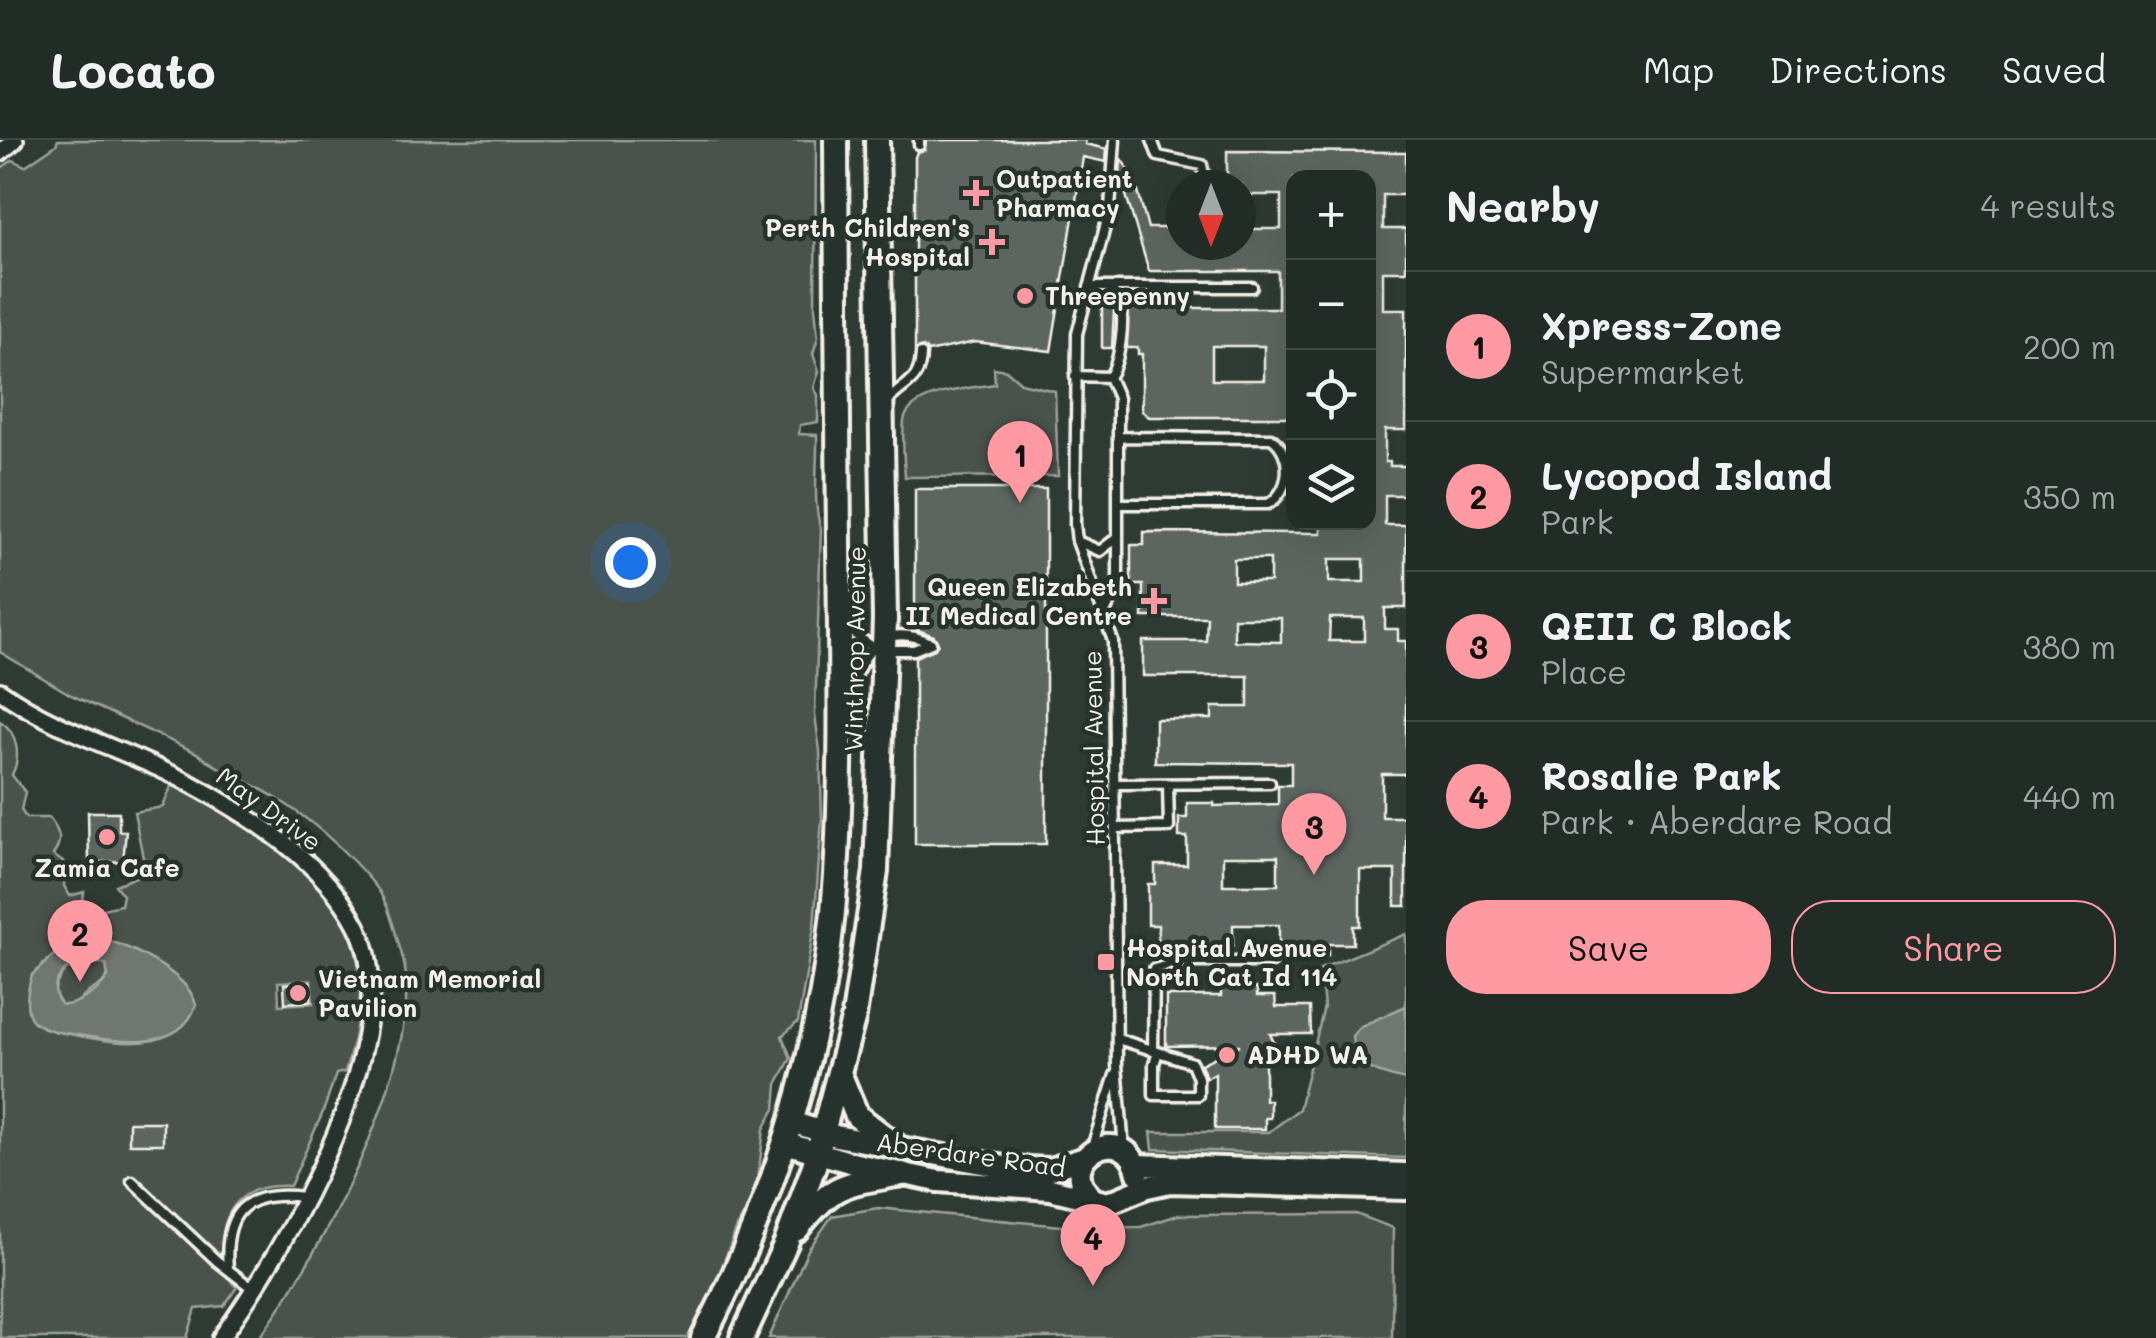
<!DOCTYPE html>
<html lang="en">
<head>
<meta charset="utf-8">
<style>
	:root { --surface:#222c27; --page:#2a342f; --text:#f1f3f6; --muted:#a2a7a7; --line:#3f4844; --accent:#ff9aa2 }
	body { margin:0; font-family:Mali,sans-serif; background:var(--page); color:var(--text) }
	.controls { position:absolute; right:30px; top:30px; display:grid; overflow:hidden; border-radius:20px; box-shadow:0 10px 40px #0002 }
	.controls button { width:90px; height:90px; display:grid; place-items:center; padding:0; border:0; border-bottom:2px solid var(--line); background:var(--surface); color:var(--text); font:50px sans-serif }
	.compass { position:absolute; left:1166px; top:30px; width:90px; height:90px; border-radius:50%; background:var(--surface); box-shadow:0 10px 40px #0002; rotate:180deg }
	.you { position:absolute; left:630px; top:422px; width:35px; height:35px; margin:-25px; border:8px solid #fff; border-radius:50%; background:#1a73e8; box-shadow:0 0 0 15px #1a73e833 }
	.badge { display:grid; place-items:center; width:65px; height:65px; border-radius:50%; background:var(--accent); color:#111; font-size:32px; font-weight:700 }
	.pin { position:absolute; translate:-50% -82px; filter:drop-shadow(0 2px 5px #0008) }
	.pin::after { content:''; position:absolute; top:52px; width:35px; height:30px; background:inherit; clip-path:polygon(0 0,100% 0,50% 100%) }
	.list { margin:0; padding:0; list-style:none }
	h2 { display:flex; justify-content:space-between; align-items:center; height:130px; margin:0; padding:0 40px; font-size:42px }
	h2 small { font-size:32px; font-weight:400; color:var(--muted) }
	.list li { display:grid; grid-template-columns:65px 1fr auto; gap:30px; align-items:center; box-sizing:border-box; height:150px; padding:0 40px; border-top:2px solid var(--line) }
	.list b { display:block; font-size:38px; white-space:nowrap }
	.list p { margin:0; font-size:32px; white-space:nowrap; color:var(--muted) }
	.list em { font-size:32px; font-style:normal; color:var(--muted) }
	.actions { display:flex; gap:20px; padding:30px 40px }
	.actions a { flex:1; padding:22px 0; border:2px solid var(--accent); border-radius:40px; text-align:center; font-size:35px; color:var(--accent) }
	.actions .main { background:var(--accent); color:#111 }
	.icon { flex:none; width:55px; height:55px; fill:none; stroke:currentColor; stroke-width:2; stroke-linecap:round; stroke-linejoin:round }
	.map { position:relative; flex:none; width:1406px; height:1198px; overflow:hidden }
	header { display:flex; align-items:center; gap:60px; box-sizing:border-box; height:140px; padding:0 50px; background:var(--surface); border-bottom:2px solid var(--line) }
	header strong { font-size:48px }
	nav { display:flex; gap:55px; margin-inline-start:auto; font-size:35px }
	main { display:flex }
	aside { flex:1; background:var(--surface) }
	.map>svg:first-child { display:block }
	.green { fill:#48524c; stroke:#9ea29a; stroke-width:2.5; fill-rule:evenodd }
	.water { fill:#6f7770; stroke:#a4a8a0; stroke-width:2.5; fill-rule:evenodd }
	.building { fill:#5c655e; stroke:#f4f1e8; stroke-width:2.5; fill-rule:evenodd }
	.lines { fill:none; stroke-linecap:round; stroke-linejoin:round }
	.service-casing { stroke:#f4f1e8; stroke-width:15 }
	.minor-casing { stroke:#f4f1e8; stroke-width:22 }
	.secondary-casing { stroke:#f4f1e8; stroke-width:28 }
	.primary-casing { stroke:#f4f1e8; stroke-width:30 }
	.service { stroke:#26332d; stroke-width:8 }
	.minor { stroke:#26332d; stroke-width:15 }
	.secondary { stroke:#26332d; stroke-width:20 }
	.primary { stroke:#26332d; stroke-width:22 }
	.poi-dot { fill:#ff9aa2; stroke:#26332d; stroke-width:4 }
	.labels { text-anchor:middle; stroke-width:9; stroke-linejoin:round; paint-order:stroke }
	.poi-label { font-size:25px; font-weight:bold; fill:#f4f1e8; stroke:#26332d; text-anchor:start }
	.street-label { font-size:25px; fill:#f4f1e8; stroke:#26332d }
</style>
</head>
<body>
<header>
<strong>Locato</strong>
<nav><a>Map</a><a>Directions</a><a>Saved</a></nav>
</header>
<main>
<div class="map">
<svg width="1406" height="1198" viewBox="0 0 1406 1198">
	<rect width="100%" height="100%" fill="#2e3b34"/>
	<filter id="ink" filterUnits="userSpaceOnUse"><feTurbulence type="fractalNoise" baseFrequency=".01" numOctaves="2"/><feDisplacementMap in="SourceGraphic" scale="20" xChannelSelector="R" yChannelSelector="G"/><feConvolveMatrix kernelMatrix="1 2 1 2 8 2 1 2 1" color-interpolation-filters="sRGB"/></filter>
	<g filter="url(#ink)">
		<path class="green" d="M58 0H816L815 168 818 197 813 214 819 231 814 248 818 255V282L800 285 799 294 817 295C818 323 812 365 821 389L815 575 820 611 822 678 814 787 798 882 782 896 791 918 777 944 775 969 764 989 756 1054 737 1087 702 1179 687 1198H259C321 1113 413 942 406 836 405 821 399 806 395 791 390 774 385 757 373 743 346 711 312 680 276 658 250 641 220 632 197 613L71 555 0 512V29L13 20 25 26 56 5Z
			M994 228 1006 230 1021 243 1055 251 1058 336 905 337C904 319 902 299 904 281 909 252 971 248 995 244Z
			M0 581C18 592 21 617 12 635L25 652 21 670 26 678H49C60 692 63 700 53 715L66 724 64 746 70 756 84 752 83 763 89 772 121 765 123 755 115 745 146 733 134 672 163 667 172 644C204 652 233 676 259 695 353 765 381 816 345 932L336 934 323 972 290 1046C230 1043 219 1080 221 1131L237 1147 224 1166 196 1169 187 1198H0ZM92 796C119 804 233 849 181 885 173 891 165 897 154 900 123 907 86 897 54 891L32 835 67 803ZM311 840 313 863 279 865 278 842Z
			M1406 794V1018L1153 1009 1151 992H1269L1299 969 1324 867 1320 829Z
			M87 819 101 821 109 828C108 842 101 844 90 851 84 856 77 864 70 865 44 872 51 828 87 819Z
			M878 1068 1081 1088 1141 1087 1178 1075 1356 1074 1393 1088 1392 1198H769L808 1110 832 1076Z"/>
		<path class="water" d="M92 796C124 803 187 831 196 865 180 913 116 902 78 895 64 893 44 891 33 881 23 870 28 848 32 835L67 803ZM87 819 106 825 108 837C101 849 77 866 62 865 44 845 65 825 87 819Z
			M1406 866V940C1378 934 1354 928 1352 896L1361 886Z"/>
		<path class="building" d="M926 0H1086L1085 4 1107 9 1106 22 1083 17 1051 211 975 202 928 212 923 207 915 210V17L917 12 925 10Z
			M1227 11 1406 12V55H1383V89H1406V131H1383V169H1406V290H1385V322H1390V326H1406V355H1385V385H1406V468H1385V489H1398V501H1406V634H1382V677H1406V766H1395V730H1360V786H1353V804H1328V816H1299V805H1279V785H1233V805H1214V814H1184V804H1158V785H1148V744H1155V725H1187V697H1179V678H1187V663H1214V666L1278 664V645H1291V623L1155 622V579H1212V567H1248V536H1143V501H1206L1207 477H1143V445H1131V405H1144V392L1321 393V382H1368V38H1294V277H1149L1142 271V214H1138V208H1127V162H1157L1155 154H1177V168H1278V131H1149L1120 35 1121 19 1134 37 1148 88H1181V105H1241V89H1281V55H1241V45H1227ZM1212 206H1264V240H1212ZM1234 419H1270V442H1234ZM1329 419H1364V442H1329ZM1234 478H1281V502L1234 501ZM1330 478H1364V501H1329ZM1223 716H1278V745H1223Z
			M1102 162H1111L1114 170 1112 208H1102Z
			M915 349H1046V704H915V517L935 509 938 503 934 496 915 489Z
			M88 672H119V691H126L123 721 89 723Z
			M310 842 311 861 285 863 284 844Z
			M1221 848H1257V856H1275L1276 867H1310L1311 894H1270L1281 917 1265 924V960H1270V978H1265V989H1215V933L1206 938 1201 924 1240 905 1166 906V856H1221Z
			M129 982H163V1004H129Z"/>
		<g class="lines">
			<defs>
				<path id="service" d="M919 0V5
					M1115 0 1110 68 1077 194 1075 384 1077 401 1113 501 1117 925 1124 1009
					M1152 0 1158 16 1202 25 1206 45
					M1089 147H1252
					M1108 147C1112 152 1117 156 1119 161 1126 178 1120 223 1109 237
					M1075 236 1109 237 1118 258V447L1103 476
					M887 262C904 242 920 244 921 214
					M1118 297 1271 298C1294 313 1291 352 1268 364H1118
					M1077 401 1100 411 1118 397
					M847 484 854 494 873 507
					M887 510H914L931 503
					M849 553C863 511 883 480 931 503
					M1115 644 1270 643
					M1116 688 1169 687 1168 644
					M1118 899 1192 923 1198 938V955H1154V924L1158 912
					M1153 911 1154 829 1179 822H1272
					M1092 1007 1115 935
					M132 1041 217 1121 253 1149
					M228 1129C223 1070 246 1050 304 1057"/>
				<path id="minor" d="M0 13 15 0
					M0 551C59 593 128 610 191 644 252 677 324 722 357 786 412 894 284 1110 221 1198"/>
				<path id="secondary" d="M791 982 836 996 1004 1027 1050 1029 1085 1018
					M785 1003 856 1024 938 1041 1050 1049 1108 1063 1147 1047 1170 1042 1406 1049
					M1136 1025 1406 1034
					M1092 1058C1050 1018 1128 977 1138 1034"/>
				<path id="primary" d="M839 933 857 976 895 1005
					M797 1089C836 1040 843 1045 902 1034
					M703 1198C777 1056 826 896 836 735 843 624 840 513 839 402 837 268 837 134 836 0
					M742 1198 786 1103 814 1026 854 876 876 731 885 479 877 0"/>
			</defs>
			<use href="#service" class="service-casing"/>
			<use href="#minor" class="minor-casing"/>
			<use href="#secondary" class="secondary-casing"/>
			<use href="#primary" class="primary-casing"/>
			<use href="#service" class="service"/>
			<use href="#minor" class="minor"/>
			<use href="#secondary" class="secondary"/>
			<use href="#primary" class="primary"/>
		</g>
	</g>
	<g class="poi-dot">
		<path d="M971 38h10v10h10v10h-10v10h-10v-10h-10v-10h10z"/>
		<path d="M987 87h10v10h10v10h-10v10h-10v-10h-10v-10h10z"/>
		<circle cx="1025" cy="156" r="10"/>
		<path d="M1149 446h10v10h10v10h-10v10h-10v-10h-10v-10h10z"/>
		<circle cx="107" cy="697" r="10"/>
		<rect x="1096" y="812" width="20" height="20" rx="5"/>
		<circle cx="298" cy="853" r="10"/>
		<circle cx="1227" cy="915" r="10"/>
	</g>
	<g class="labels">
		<g class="poi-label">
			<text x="996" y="48">Outpatient<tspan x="996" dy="29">Pharmacy</tspan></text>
			<text x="970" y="97" text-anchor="end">Perth Children's<tspan x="970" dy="29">Hospital</tspan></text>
			<text x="1045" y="165">Threepenny</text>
			<text x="1132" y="456" text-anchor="end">Queen Elizabeth<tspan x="1132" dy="29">II Medical Centre</tspan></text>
			<text x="107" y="737" text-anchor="middle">Zamia Cafe</text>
			<text x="1126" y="817">Hospital Avenue<tspan x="1126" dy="29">North Cat Id 114</tspan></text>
			<text x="318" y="848">Vietnam Memorial<tspan x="318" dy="29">Pavilion</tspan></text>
			<text x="1247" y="924">ADHD WA</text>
		</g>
		<g class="street-label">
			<text transform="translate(855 509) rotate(-89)" y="9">Winthrop Avenue</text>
			<text transform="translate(1094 608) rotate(-91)" y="9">Hospital Avenue</text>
			<text transform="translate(269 669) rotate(36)" y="9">May Drive</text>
			<text transform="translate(971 1015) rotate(8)" y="9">Aberdare Road</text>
		</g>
	</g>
</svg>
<div class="controls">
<button>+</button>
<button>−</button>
<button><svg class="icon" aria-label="locate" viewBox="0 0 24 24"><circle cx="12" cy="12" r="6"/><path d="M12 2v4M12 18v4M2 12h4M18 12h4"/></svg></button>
<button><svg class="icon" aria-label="layers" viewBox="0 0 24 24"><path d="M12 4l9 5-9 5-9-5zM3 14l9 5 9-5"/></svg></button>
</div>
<svg class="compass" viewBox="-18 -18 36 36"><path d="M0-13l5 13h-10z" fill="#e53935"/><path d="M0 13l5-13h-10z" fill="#a2a7a7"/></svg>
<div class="you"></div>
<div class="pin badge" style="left:1020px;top:363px">1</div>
<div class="pin badge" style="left:80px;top:842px">2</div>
<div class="pin badge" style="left:1314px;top:735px">3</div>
<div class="pin badge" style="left:1093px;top:1146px">4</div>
</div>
<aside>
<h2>Nearby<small>4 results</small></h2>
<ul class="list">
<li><span class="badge">1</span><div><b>Xpress-Zone</b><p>Supermarket</p></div><em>200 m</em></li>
<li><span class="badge">2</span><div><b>Lycopod Island</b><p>Park</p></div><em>350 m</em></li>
<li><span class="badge">3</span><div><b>QEII C Block</b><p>Place</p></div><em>380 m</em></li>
<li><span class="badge">4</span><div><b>Rosalie Park</b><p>Park · Aberdare Road</p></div><em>440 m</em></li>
</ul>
<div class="actions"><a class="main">Save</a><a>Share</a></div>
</aside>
</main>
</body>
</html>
